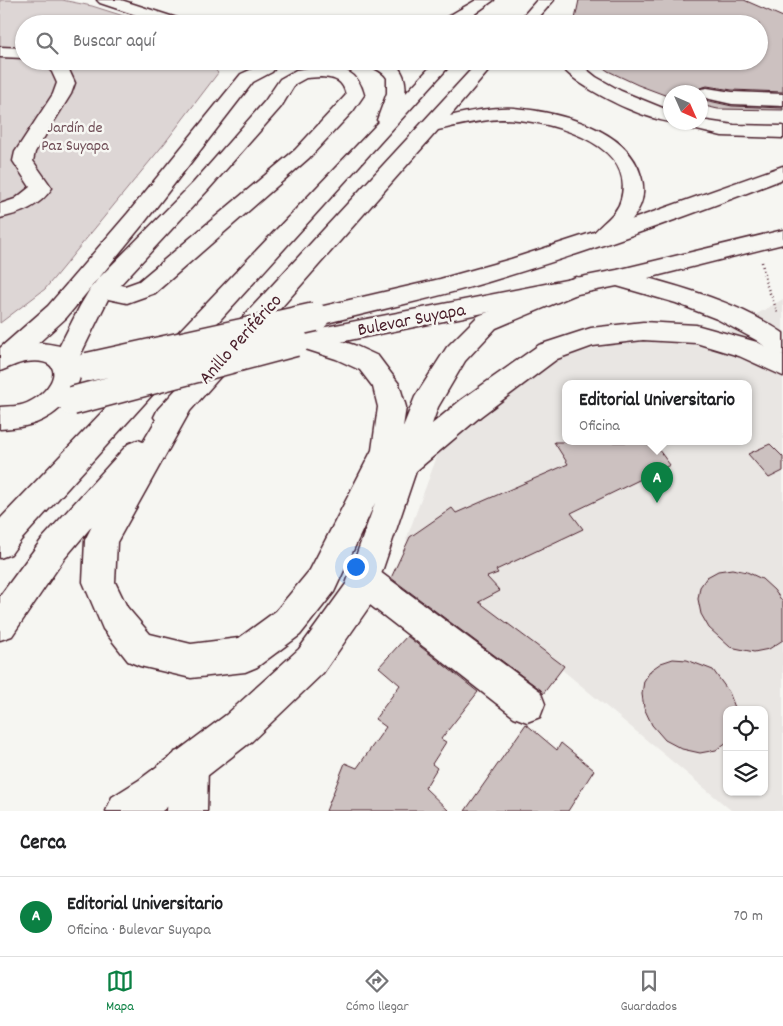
<!DOCTYPE html>
<html lang="es">
<head>
<meta charset="utf-8">
<style>
	:root { --surface:#fff; --page:#f2f2f2; --text:#202124; --muted:#757577; --line:#e0e0e0; --accent:#0b8043 }
	body { margin:0; font-family:Dekko,sans-serif; background:var(--page); color:var(--text) }
	.controls { position:absolute; right:15px; bottom:15px; display:grid; overflow:hidden; border-radius:10px; box-shadow:0 1px 4px #0004 }
	.controls button { width:45px; height:45px; display:grid; place-items:center; padding:0; border:0; border-bottom:1px solid var(--line); background:var(--surface); color:var(--text); font:25px sans-serif }
	.compass { position:absolute; left:663px; top:85px; width:45px; height:45px; border-radius:50%; background:var(--surface); box-shadow:0 1px 4px #0004; rotate:135deg }
	.you { position:absolute; left:355px; top:566px; width:18px; height:18px; margin:-12px; border:4px solid #fff; border-radius:50%; background:#1a73e8; box-shadow:0 0 0 8px #1a73e833 }
	.badge { display:grid; place-items:center; width:32px; height:32px; border-radius:50%; background:var(--accent); color:#fff; font-size:16px; font-weight:700 }
	.pin { position:absolute; translate:-50% -41px; filter:drop-shadow(0 1px 2px #0008) }
	.pin::after { content:''; position:absolute; top:26px; width:18px; height:15px; background:inherit; clip-path:polygon(0 0,100% 0,50% 100%) }
	.popup { position:absolute; left:562px; top:380px; width:190px; height:65px; box-sizing:border-box; display:grid; place-content:center; border-radius:10px; background:var(--surface); filter:drop-shadow(0 1px 4px #0005); font-size:16px; white-space:nowrap; color:var(--muted) }
	.popup b { font-size:19px; color:var(--text) }
	.popup::after { content:''; position:absolute; left:50%; top:100%; margin-left:-10px; border:10px solid transparent; border-top-color:var(--surface) }
	.list { margin:0; padding:0; list-style:none }
	h2 { display:flex; justify-content:space-between; align-items:center; height:65px; margin:0; padding:0 20px; font-size:21px }
	h2 small { font-size:16px; font-weight:400; color:var(--muted) }
	.list li { display:grid; grid-template-columns:32px 1fr auto; gap:15px; align-items:center; box-sizing:border-box; height:80px; padding:0 20px; border-top:1px solid var(--line) }
	.list b { display:block; font-size:19px; white-space:nowrap }
	.list p { margin:0; font-size:16px; white-space:nowrap; color:var(--muted) }
	.list em { font-size:16px; font-style:normal; color:var(--muted) }
	.icon { flex:none; width:28px; height:28px; fill:none; stroke:currentColor; stroke-width:2; stroke-linecap:round; stroke-linejoin:round }
	.map { position:relative; flex:none; width:783px; height:811px; overflow:hidden }
	.search { position:absolute; background:var(--surface); box-shadow:0 1px 4px #0004; left:15px; right:15px; top:15px; height:55px; display:flex; align-items:center; gap:12px; box-sizing:border-box; padding:0 18px; border-radius:28px; color:var(--muted); font-size:19px }
	.sheet { height:145px; background:var(--surface) }
	nav { display:flex; justify-content:space-around; align-items:center; box-sizing:border-box; height:70px; border-top:1px solid var(--line); background:var(--surface); font-size:14px; color:var(--muted) }
	nav a { display:grid; justify-items:center; gap:2px }
	nav .on { color:var(--accent) }
	.map>svg:first-child { display:block }
	.built { fill:#e9e6e3; fill-rule:evenodd }
	.green { fill:#ddd6d5; stroke:#947a80 }
	.building { fill:#ccc1c0; stroke:#4a1f2b }
	.lines { fill:none; stroke-linecap:round; stroke-linejoin:round }
	.minor-casing { stroke:#4a1f2b; stroke-width:3 }
	.major-casing { stroke:#4a1f2b; stroke-width:3 }
	.highway-casing { stroke:#4a1f2b; stroke-width:3 }
	.path { stroke:#4a1f2b; stroke-width:2.5; stroke-dasharray:1 3; stroke-linecap:butt }
	.minor { fill:#f6f6f2; fill-rule:evenodd }
	.major { fill:#f6f6f2; fill-rule:evenodd }
	.highway { fill:#f6f6f2; fill-rule:evenodd }
	.major-bridge-casing { stroke:#4a1f2b; stroke-width:31; stroke-linecap:butt }
	.major-bridge { stroke:#f6f6f2; stroke-width:28 }
	.labels { text-anchor:middle; stroke-width:5; stroke-linejoin:round; paint-order:stroke }
	.far-park-label { font-size:16px; fill:#6f4d56; stroke:#f6f6f2 }
	.street-label { font-size:19px; fill:#4a1f2b; stroke:#f6f6f2 }
</style>
</head>
<body>
<div class="map">
<svg width="783" height="811" viewBox="0 0 783 811">
	<rect width="100%" height="100%" fill="#f6f6f2"/>
	<filter id="ink" filterUnits="userSpaceOnUse"><feTurbulence type="fractalNoise" baseFrequency=".02" numOctaves="2"/><feDisplacementMap in="SourceGraphic" scale="10" xChannelSelector="R" yChannelSelector="G"/><feConvolveMatrix kernelMatrix="1 2 1 2 8 2 1 2 1" color-interpolation-filters="sRGB"/></filter>
	<g filter="url(#ink)">
		<path class="built" d="M783 299V811H732L406 540 442 443 515 383 565 356 629 340 702 346ZM566 384H748V442H566ZM727 710H764V792H727Z"/>
		<path class="green" d="M0 0H62L92 6 149 24H24V61H208L218 73 164 144 45 289 0 323Z"/>
		<path class="building" d="M579 0H744L783 17V92L732 90 707 86 700 88 696 92H670V97L638 85 608 71 594 61H759V24H574Z
			M700 99 732 106 783 108V110L718 109 700 105Z
			M554 442H653L670 465 571 513 583 529 496 570 498 573 487 577 500 591 479 602 564 666 543 694 541 690 391 578 410 537 452 508 456 513 568 464Z
			M770 444 783 457V471L769 478 748 454Z
			M732 569 747 572 762 579 774 590 783 602V640L769 649 754 652 730 647 709 628 701 614 698 599 700 587 707 577 718 571Z
			M407 636 478 692 441 739 446 742 432 764 437 768 425 788 449 811H326L345 763 357 768 386 727 375 719 400 685 379 667Z
			M673 659 687 660 713 670 729 692 736 710H727V742L716 750 700 753 682 749 665 740 652 725 644 708 642 694 644 681 651 670 661 663Z
			M526 724 557 750 561 743 594 770 568 811H465Z"/>
		<g class="lines">
			<defs>
				<path id="minor" d="M97 0H121L186 21 188 24H163L100 3Z
					M0 47 24 48V58L0 57Z
					M42 61H61L69 70 75 83 71 94 35 152 33 161 52 188C39 207 22 213 0 218V204L15 199 30 187 13 161 15 152 53 94 57 83 52 72Z
					M266 63 272 64 275 68 272 72 253 82 144 223 66 318 14 365 5 368 0 366V348L48 306 128 213 241 74Z
					M321 66C344 68 358 71 364 95L353 111 309 158 155 293 127 303 108 299 73 370 64 373 55 370 51 363 80 306 93 284 194 182 265 101 280 79 296 70ZM321 77C335 78 343 80 346 95L295 150 139 281 125 286 120 285 208 190 281 107 295 84 306 78Z
					M707 88 732 92 783 94V106L732 104 701 97 700 92H698L701 89Z
					M364 565 376 569 540 691 545 704 540 717 527 722 514 717 352 591 348 580 352 569Z
					M189 747 203 752 208 766 207 811H167L170 766 175 752Z"/>
				<path id="major" d="M783 166V179C686 217 588 252 488 282 431 299 373 311 315 326L306 323 303 317 306 311 315 308 440 279 511 259 625 222Z
					M783 230V244L648 278C695 291 742 305 783 333V355L774 353 756 340 717 319 676 303 617 286 295 351 286 349 282 342 286 335 295 333 617 270Z
					M41 343C49 344 60 345 67 349 98 368 69 405 48 417 34 426 17 428 0 429V407C9 406 18 407 27 403 54 391 70 356 26 362 17 363 9 368 0 371V350L19 344Z"/>
				<path id="highway" d="M476 0H494L462 23 438 24C443 18 467 6 476 0Z
					M537 0H554L533 24H516Z
					M366 61C373 61 384 59 391 62 403 68 407 82 405 94L436 61H454L21 540 11 554 0 558V519L379 122 377 120 387 93V78C382 69 371 69 366 61Z
					M479 61H497L450 116C471 111 493 107 514 108 557 112 628 128 641 176 648 198 638 214 623 230 613 239 608 246 594 242L591 237C600 223 617 216 621 199 637 141 543 119 501 119 480 120 459 125 438 130L190 411 117 542 115 582 127 607 150 634 191 644 239 638 276 611 310 570 372 450 378 407 373 387 360 370 336 359 296 346 292 339 296 332 305 330 354 345 378 356 399 384 406 407 403 427 415 397 447 347 478 316 576 277 584 279 588 285 584 291 496 328 465 361 438 407 432 424 461 400 539 345 591 328 643 322 696 325 757 342 783 355V376L739 356 696 343 643 340 593 346 557 359 481 416 416 471 371 604 323 673 252 741 162 811H106L112 797 139 780 226 715 299 649 346 584 375 503 334 592 300 635 257 667 245 672 191 678 140 666 128 661 103 629 83 582 85 540 92 526 64 559 12 636 0 640V596L42 539 128 444 138 440 143 442 156 420 154 417 158 409Z
					M557 61H576L596 77 621 91 670 111 671 122C640 118 574 87 557 61Z
					M700 120 734 125 783 126V138L722 136 680 126 678 122H700Z"/>
			</defs>
			<use href="#minor" class="minor-casing"/>
			<use href="#major" class="major-casing"/>
			<use href="#highway" class="highway-casing"/>
			<path class="path" d="M762 262 765 281 778 313"/>
			<use href="#minor" class="minor"/>
			<use href="#major" class="major"/>
			<use href="#highway" class="highway"/>
			<defs>
				<path id="major-bridge" d="M88 367 315 317
					M72 401 295 342"/>
			</defs>
			<use href="#major-bridge" class="major-bridge-casing"/>
			<use href="#major-bridge" class="major-bridge"/>
		</g>
	</g>
	<g class="labels">
		<g class="far-park-label">
			<text x="75" y="132">Jardín de<tspan x="75" dy="18">Paz Suyapa</tspan></text>
		</g>
		<g class="street-label">
			<text transform="translate(411 318) rotate(-11)" y="7">Bulevar Suyapa</text>
			<text transform="translate(239 338) rotate(-48)" y="7">Anillo Periférico</text>
		</g>
	</g>
</svg>
<div class="controls">
<button><svg class="icon" aria-label="locate" viewBox="0 0 24 24"><circle cx="12" cy="12" r="6"/><path d="M12 2v4M12 18v4M2 12h4M18 12h4"/></svg></button>
<button><svg class="icon" aria-label="layers" viewBox="0 0 24 24"><path d="M12 4l9 5-9 5-9-5zM3 14l9 5 9-5"/></svg></button>
</div>
<svg class="compass" viewBox="-18 -18 36 36"><path d="M0-13l5 13h-10z" fill="#e53935"/><path d="M0 13l5-13h-10z" fill="#757577"/></svg>
<div class="you"></div>
<div class="pin badge" style="left:657px;top:503px">A</div>
<div class="popup"><b>Editorial Universitario</b>Oficina</div>
<div class="search"><svg class="icon" aria-label="search" viewBox="0 0 24 24"><circle cx="10" cy="10" r="6"/><path d="M15 15l6 6"/></svg>Buscar aquí</div>
</div>
<section class="sheet">
<h2>Cerca<small></small></h2>
<ul class="list">
<li><span class="badge">A</span><div><b>Editorial Universitario</b><p>Oficina · Bulevar Suyapa</p></div><em>70 m</em></li>
</ul>
</section>
<nav>
<a class="on"><svg class="icon" aria-label="map" viewBox="0 0 24 24"><path d="M3 6l6-2 6 2 6-2v14l-6 2-6-2-6 2zM9 4v14M15 6v14"/></svg>Mapa</a>
<a><svg class="icon" aria-label="directions" viewBox="0 0 24 24"><path d="M12 3l9 9-9 9-9-9zM9 14v-3h6M13 9l2 2-2 2"/></svg>Cómo llegar</a>
<a><svg class="icon" aria-label="saved" viewBox="0 0 24 24"><path d="M7 4h10v16l-5-4-5 4z"/></svg>Guardados</a>
</nav>
</body>
</html>
